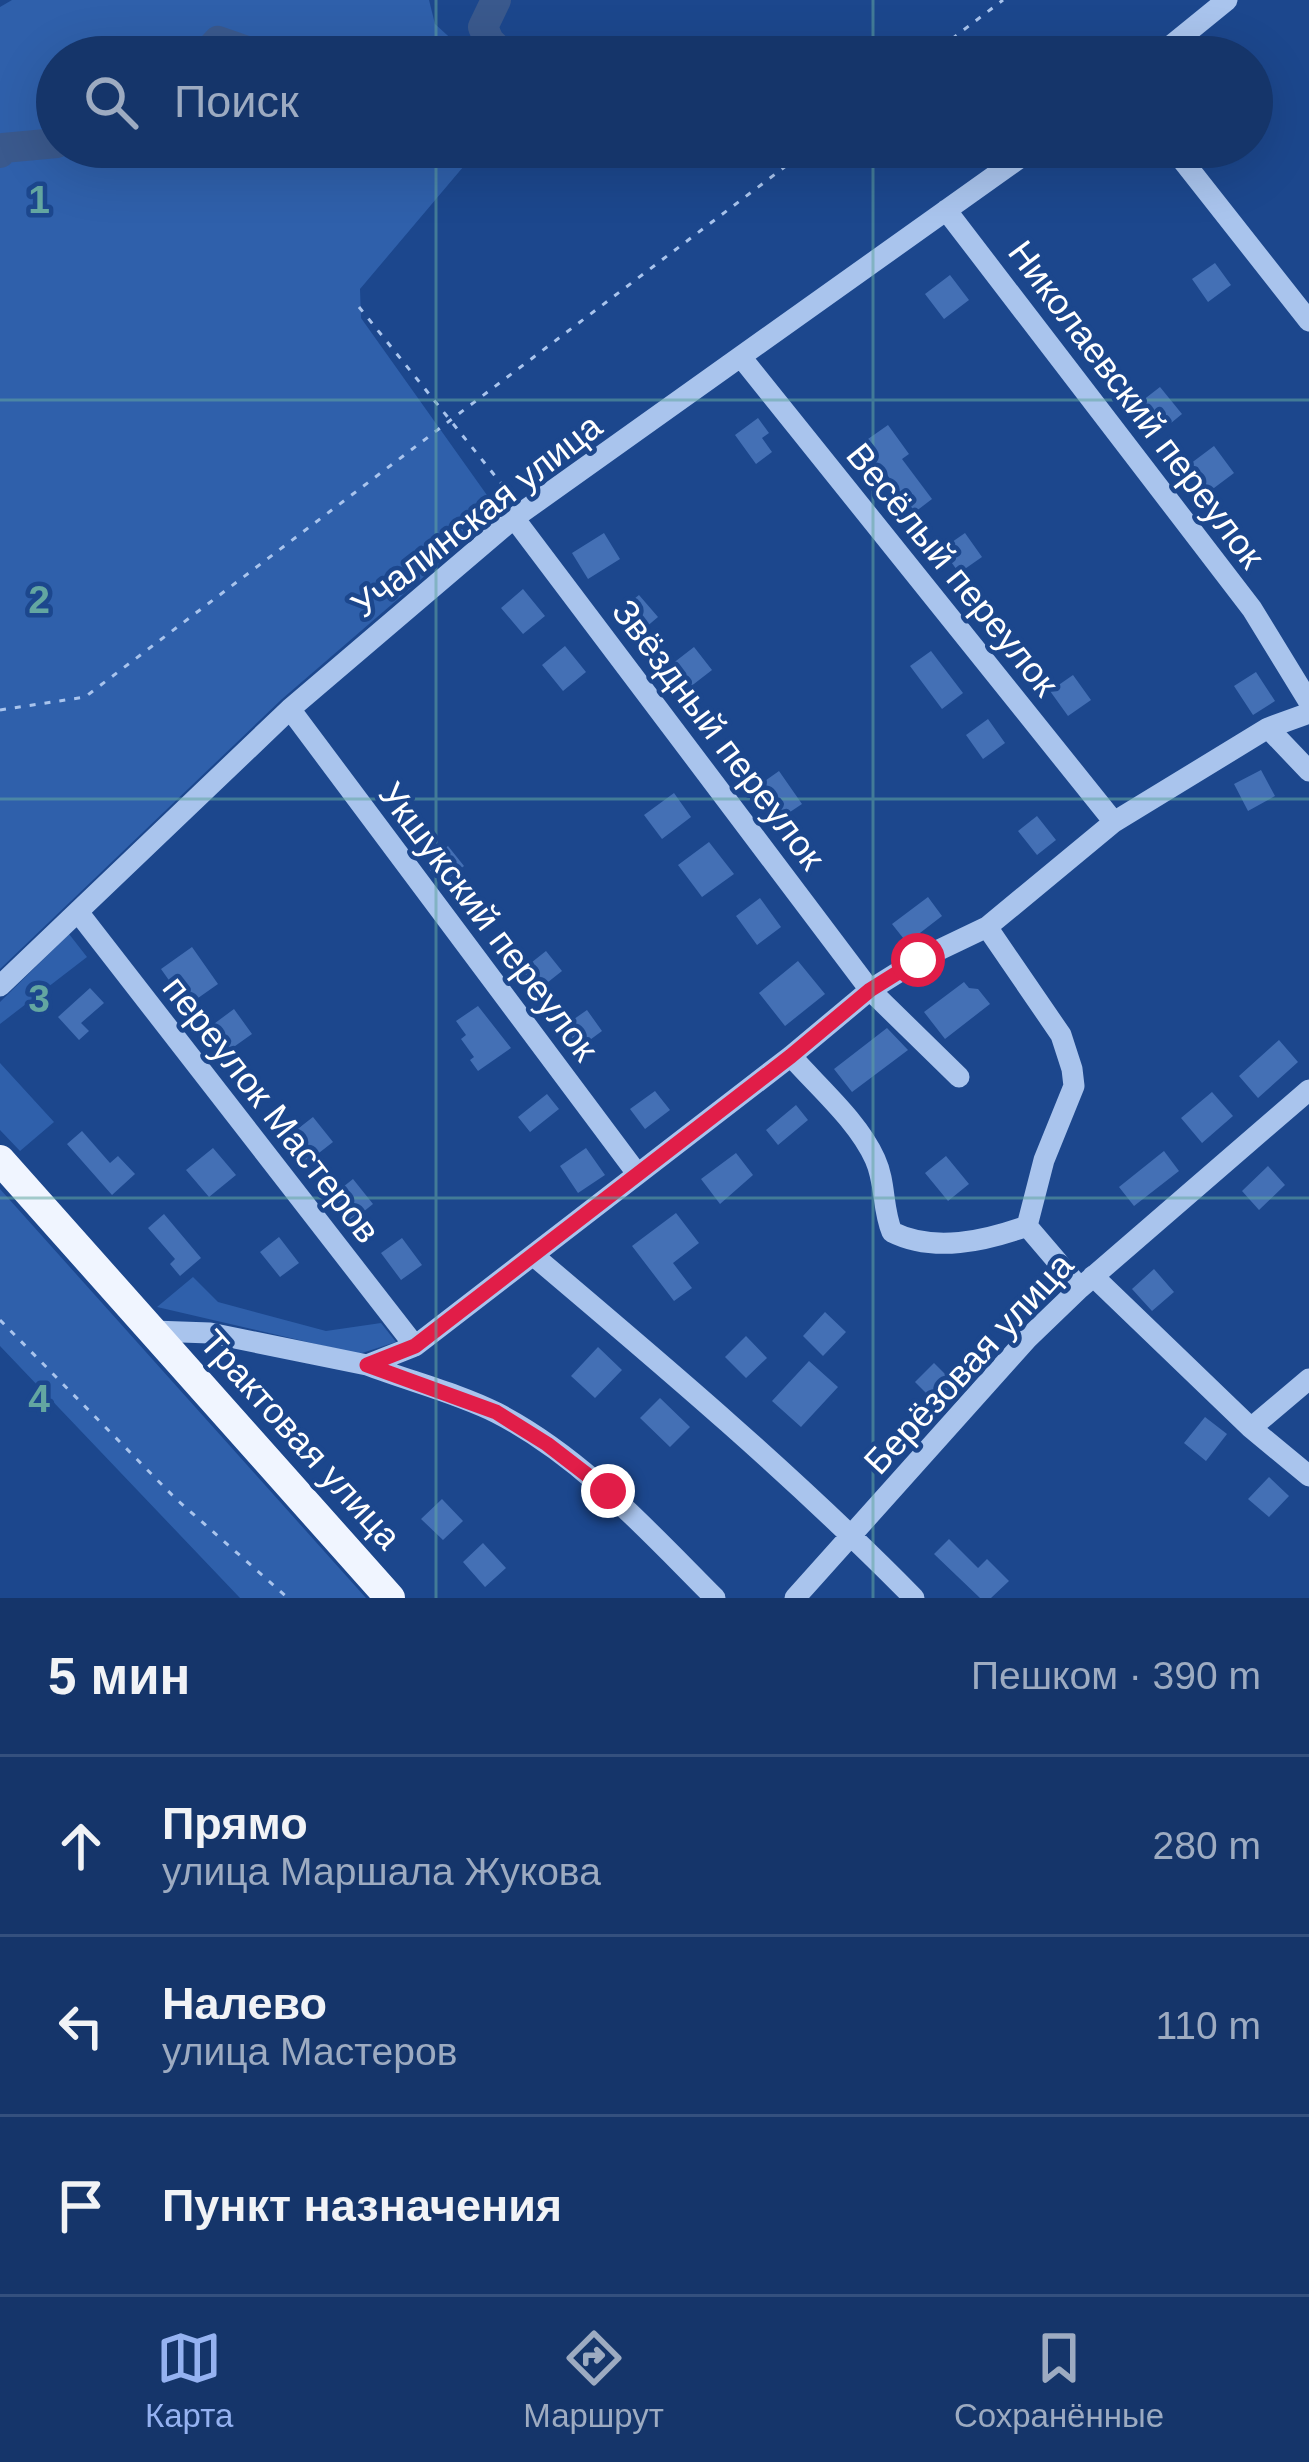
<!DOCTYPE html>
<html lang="ru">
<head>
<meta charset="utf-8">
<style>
	:root { --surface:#15356a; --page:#224072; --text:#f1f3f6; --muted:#9dabc1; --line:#34507e; --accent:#95b2f1 }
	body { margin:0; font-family:Arial,sans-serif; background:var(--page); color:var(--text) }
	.stop { position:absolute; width:36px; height:36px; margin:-27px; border:9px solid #e11d48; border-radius:50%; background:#fff }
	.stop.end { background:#e11d48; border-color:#fff; box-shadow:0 3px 12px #0008 }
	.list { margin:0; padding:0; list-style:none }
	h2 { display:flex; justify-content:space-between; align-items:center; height:156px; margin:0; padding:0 48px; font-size:51px }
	h2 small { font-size:39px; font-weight:400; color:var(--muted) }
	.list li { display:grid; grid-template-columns:78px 1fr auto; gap:36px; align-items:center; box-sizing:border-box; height:180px; padding:0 48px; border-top:3px solid var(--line) }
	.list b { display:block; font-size:45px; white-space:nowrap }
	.list p { margin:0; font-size:39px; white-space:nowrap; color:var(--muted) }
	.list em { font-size:39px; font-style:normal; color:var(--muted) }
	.icon { flex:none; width:66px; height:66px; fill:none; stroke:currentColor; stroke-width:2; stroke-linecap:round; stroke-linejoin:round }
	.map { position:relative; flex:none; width:1309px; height:1598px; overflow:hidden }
	.search { position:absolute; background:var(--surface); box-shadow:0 12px 48px #0002; left:36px; right:36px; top:36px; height:132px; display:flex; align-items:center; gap:30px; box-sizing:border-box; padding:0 42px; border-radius:66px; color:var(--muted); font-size:45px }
	.sheet { height:696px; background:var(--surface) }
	nav { display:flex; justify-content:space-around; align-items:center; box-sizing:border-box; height:168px; border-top:3px solid var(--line); background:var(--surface); font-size:33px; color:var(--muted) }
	nav a { display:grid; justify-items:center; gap:6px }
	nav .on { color:var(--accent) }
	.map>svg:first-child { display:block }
	.green { fill:#2f60ab }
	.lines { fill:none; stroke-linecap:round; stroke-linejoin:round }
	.river { stroke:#3a598d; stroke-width:30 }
	.building { fill:#4470b5 }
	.path { stroke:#a9c4ed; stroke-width:3; stroke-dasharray:6 9; stroke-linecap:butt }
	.minor { stroke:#a9c4ed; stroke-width:21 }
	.major { stroke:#f0f5ff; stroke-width:30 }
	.route { stroke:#e11d48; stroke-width:15 }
	.grid { fill:none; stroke:#63a6a1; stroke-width:3; stroke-opacity:0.55 }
	.labels { text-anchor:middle; stroke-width:9; stroke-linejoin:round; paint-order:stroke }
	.street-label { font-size:36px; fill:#fff; stroke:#1c478d }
	.grid-label { font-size:39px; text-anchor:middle; font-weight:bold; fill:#63a6a1; stroke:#1c478d; stroke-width:9; stroke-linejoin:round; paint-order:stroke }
</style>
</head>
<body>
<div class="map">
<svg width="1309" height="1598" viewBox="0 0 1309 1598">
	<rect width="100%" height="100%" fill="#1c478d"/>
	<path class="green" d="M12 0H429L435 24 458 45 451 57H57V147H480L360 289 361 318 499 512 282 699 0 969V7Z
		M69 934 87 957 0 1024V1002Z
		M0 1063 54 1122 20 1151 0 1130Z
		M0 1189 366 1598H240L0 1346Z
		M193 1277 218 1302 326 1331 381 1323 396 1342 359 1354 157 1307Z"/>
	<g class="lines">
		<path class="river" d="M496 0 483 27 489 41 506 57
			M203 57 218 41 264 57
			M299 57 317 52 351 57
			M0 153 3 148 57 143"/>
	</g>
	<path class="building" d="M1215 263 1231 285 1208 302 1192 279Z
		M950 275 969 300 944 319 925 294Z
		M1160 387 1182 414 1160 432 1138 404Z
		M758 418 769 433 762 438 772 452 756 464 735 435Z
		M888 425 909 454 902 459 932 499 915 512 885 472 880 475 858 446Z
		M1214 446 1234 473 1210 491 1190 464Z
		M604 533 620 559 588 579 572 553Z
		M965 533 982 557 959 573 942 549Z
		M523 589 545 616 523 634 501 608Z
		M639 595 658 617 639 633 620 610Z
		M565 646 586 672 563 691 542 665Z
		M694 647 712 670 681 694 663 671Z
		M931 651 963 693 942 709 910 666Z
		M1256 672 1275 701 1253 715 1234 686Z
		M1073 675 1091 700 1068 716 1050 691Z
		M988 719 1005 743 983 759 966 735Z
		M1261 770 1275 796 1248 811 1234 784Z
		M779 771 802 804 778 820 755 788Z
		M674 793 691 817 662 839 644 815Z
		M1037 816 1056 840 1037 855 1018 831Z
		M709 842 734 874 702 897 678 865Z
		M448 846 464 866 441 884 425 864Z
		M928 897 942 916 907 943 892 924Z
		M760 898 781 927 757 945 736 916Z
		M192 947 218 984 181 1010 172 998 178 993 161 969Z
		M546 951 562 971 538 990 522 970Z
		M798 961 825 994 785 1026 759 993Z
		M964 982 969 988 978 989 990 1004 945 1039 924 1012Z
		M90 988 104 1003 81 1023 89 1031 79 1040 58 1017Z
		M478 1006 511 1048 478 1071 470 1060 474 1057 461 1039 466 1035 456 1021Z
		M234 1009 252 1034 221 1056 203 1032Z
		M587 1010 602 1031 579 1048 564 1026Z
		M887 1028 908 1050 852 1092 834 1069Z
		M1279 1040 1298 1062 1258 1098 1239 1076Z
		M655 1091 670 1110 645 1129 630 1109Z
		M1212 1092 1233 1116 1202 1143 1181 1118Z
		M547 1094 559 1109 530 1132 518 1117Z
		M796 1105 808 1120 778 1145 766 1130Z
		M313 1117 333 1142 306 1163 286 1138Z
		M82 1131 110 1163 118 1156 135 1174 112 1195 67 1144Z
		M213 1148 236 1175 209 1197 186 1170Z
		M586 1148 605 1175 578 1193 560 1166Z
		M1164 1151 1179 1171 1134 1206 1119 1187Z
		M736 1153 753 1175 720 1204 701 1179Z
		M946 1156 969 1184 948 1201 925 1173Z
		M1268 1166 1285 1185 1259 1210 1242 1191Z
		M353 1179 373 1204 348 1224 328 1199Z
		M676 1213 699 1243 673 1263 692 1288 674 1301 632 1246Z
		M164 1214 201 1258 180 1276 170 1264 175 1259 148 1228Z
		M279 1237 299 1263 280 1277 260 1252Z
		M402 1238 422 1265 401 1280 381 1253Z
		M1154 1269 1174 1292 1152 1311 1132 1289Z
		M825 1312 846 1332 823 1356 803 1336Z
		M746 1336 767 1358 746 1378 725 1357Z
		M598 1347 622 1370 595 1398 571 1376Z
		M809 1361 838 1387 801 1427 772 1401Z
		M934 1363 954 1383 935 1402 915 1382Z
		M660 1398 690 1427 670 1447 640 1418Z
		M1205 1417 1227 1434 1206 1461 1184 1443Z
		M1269 1477 1289 1496 1269 1517 1248 1499Z
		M442 1499 463 1521 443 1540 421 1519Z
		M949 1539 978 1568 987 1559 1009 1581 991 1598H980L934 1554Z
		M483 1543 506 1568 485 1587 463 1562Z"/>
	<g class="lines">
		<path class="path" d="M928 57 1003 0
			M359 307 504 487 508 499
			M0 710 85 697 811 147
			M0 1320 175 1498 288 1598"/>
		<path class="minor" d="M1157 57 1227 0
			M1172 147 1309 321
			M946 210 1252 609 1309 702
			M741 357 1114 822
			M514 518 870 990 959 1077
			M290 709 636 1172
			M1268 728 1309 771
			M78 912 415 1346
			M987 927 1061 1035 1072 1069 1074 1086 1044 1160 1027 1226
			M0 986 290 709 514 518 1035 147
			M791 1056C819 1088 858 1121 875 1159 886 1183 882 1208 892 1232 934 1253 985 1241 1027 1226L1080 1288
			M534 1256C664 1366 794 1476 914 1598
			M1093 1276 1251 1428 1309 1476
			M153 1331 210 1333 367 1365 415 1346 791 1056 870 990 918 960 987 927 1114 822 1268 728 1309 713
			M367 1365C409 1381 457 1393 497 1413 582 1457 648 1531 715 1598
			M1251 1428 1309 1379
			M795 1598 1027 1339 1080 1288 1309 1090"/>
		<path class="major" d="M0 1160 390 1598"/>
	</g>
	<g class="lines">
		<path class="route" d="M608 1491 547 1444 496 1412 367 1365 415 1346 791 1056 870 990 918 960"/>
	</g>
	<path class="grid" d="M436 0V57M873 0V57M436 147V1598M873 147V1598M0 400H1309M0 799H1309M0 1198H1309"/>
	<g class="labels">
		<g class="street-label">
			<text transform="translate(1137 404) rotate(53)" y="13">Николаевский переулок</text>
			<text transform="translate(476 515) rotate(-38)" y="13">Учалинская улица</text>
			<text transform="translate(953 569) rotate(51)" y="13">Весёлый переулок</text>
			<text transform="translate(719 734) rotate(53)" y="13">Звёздный переулок</text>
			<text transform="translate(489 921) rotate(53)" y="13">Укшукский переулок</text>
			<text transform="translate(272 1109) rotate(52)" y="13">переулок Мастеров</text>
			<text transform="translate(968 1363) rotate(-47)" y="13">Берёзовая улица</text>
			<text transform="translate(301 1439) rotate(48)" y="13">Трактовая улица</text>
		</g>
	</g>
	<g class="grid-label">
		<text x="39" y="213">1</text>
		<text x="39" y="613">2</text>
		<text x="39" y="1012">3</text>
		<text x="39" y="1412">4</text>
	</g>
</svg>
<div class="stop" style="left:918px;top:960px"></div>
<div class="stop end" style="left:608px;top:1491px"></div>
<div class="search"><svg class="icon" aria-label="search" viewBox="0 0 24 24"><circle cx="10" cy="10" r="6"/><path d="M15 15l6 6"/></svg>Поиск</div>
</div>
<section class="sheet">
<h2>5 мин<small>Пешком · 390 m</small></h2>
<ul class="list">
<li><svg class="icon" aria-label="ahead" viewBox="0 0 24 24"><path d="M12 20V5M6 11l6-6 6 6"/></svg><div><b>Прямо</b><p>улица Маршала Жукова</p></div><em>280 m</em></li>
<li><svg class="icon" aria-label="left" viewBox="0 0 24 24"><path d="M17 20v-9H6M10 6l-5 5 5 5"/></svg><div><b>Налево</b><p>улица Мастеров</p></div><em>110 m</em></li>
<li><svg class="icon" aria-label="arrive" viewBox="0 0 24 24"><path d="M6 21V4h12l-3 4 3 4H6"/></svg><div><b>Пункт назначения</b></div></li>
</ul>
</section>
<nav>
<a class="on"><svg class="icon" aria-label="map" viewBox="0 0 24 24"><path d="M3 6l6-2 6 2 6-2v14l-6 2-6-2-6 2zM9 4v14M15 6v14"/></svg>Карта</a>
<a><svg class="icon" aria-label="directions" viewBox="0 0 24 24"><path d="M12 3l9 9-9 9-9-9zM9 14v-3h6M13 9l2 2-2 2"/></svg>Маршрут</a>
<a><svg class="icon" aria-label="saved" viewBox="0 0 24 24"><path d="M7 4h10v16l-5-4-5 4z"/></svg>Сохранённые</a>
</nav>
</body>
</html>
